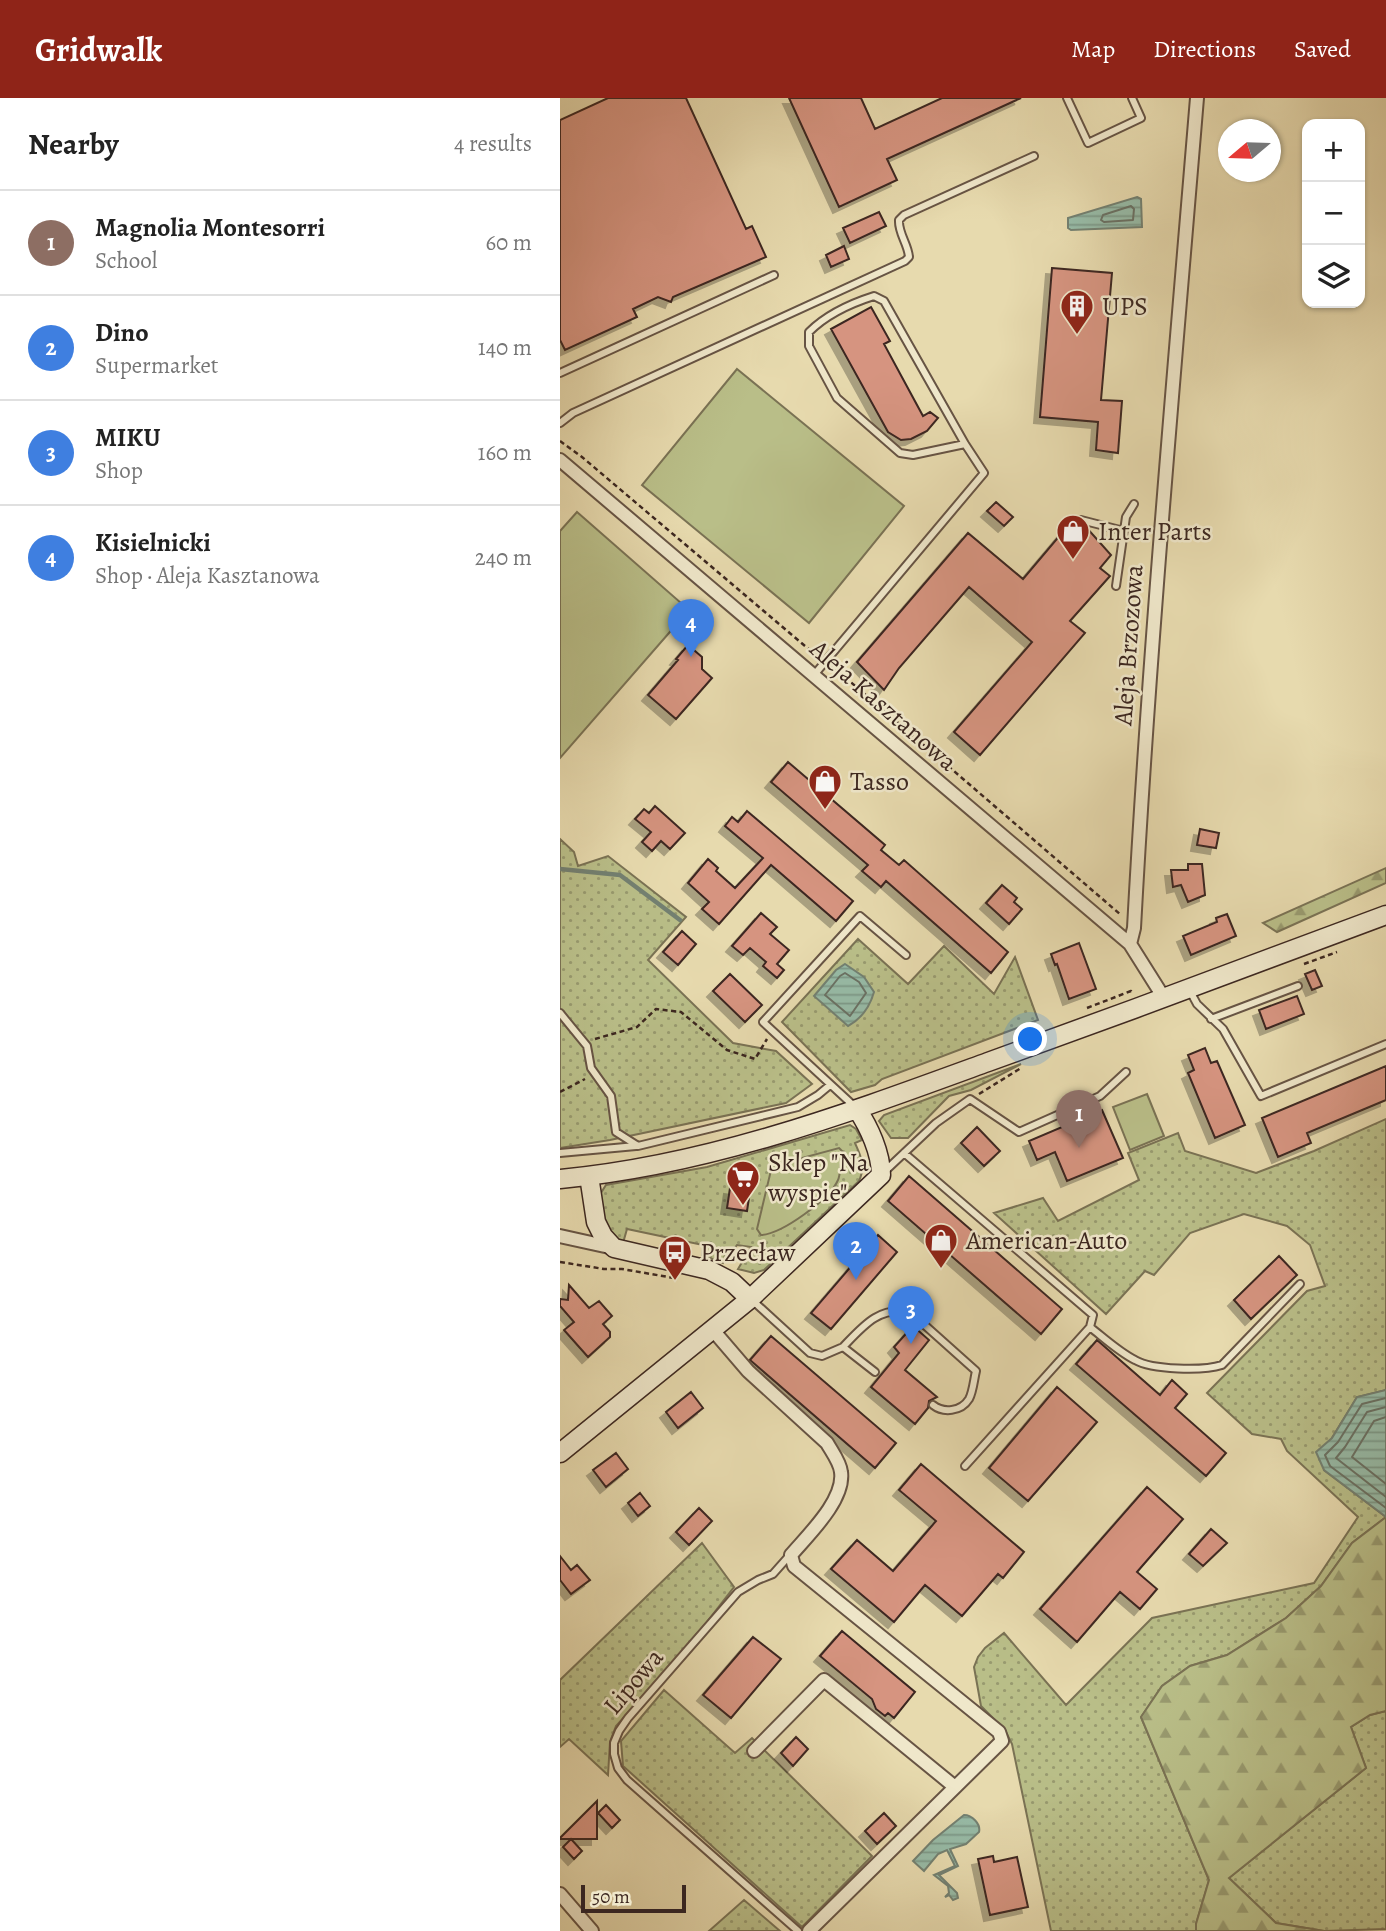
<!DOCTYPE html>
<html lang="en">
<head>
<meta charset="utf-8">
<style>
	:root { --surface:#fff; --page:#f2f2f2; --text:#222; --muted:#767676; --line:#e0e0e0; --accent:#8f2418 }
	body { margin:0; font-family:Alegreya,serif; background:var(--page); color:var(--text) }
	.controls { position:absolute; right:21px; top:21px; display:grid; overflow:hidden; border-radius:14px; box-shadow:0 2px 5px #0004 }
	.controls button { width:63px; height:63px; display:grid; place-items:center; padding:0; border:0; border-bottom:2px solid var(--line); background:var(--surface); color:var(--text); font:35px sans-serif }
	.compass { position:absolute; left:658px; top:21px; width:63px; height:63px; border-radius:50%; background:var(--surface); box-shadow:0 2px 5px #0004; rotate:251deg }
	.scale { position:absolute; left:21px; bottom:18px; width:105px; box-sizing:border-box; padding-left:7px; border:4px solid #3c2720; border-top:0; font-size:19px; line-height:24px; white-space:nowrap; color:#3c2720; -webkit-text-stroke:5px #efe7ca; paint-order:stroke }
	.you { position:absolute; left:471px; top:942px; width:24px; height:24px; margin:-18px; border:5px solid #fff; border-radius:50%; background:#1a73e8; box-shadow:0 0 0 10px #1a73e833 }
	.badge { display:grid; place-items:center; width:46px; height:46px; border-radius:50%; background:var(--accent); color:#fff; font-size:23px; font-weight:700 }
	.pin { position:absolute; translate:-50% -58px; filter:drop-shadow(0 2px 4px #0008) }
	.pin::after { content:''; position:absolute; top:37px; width:24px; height:21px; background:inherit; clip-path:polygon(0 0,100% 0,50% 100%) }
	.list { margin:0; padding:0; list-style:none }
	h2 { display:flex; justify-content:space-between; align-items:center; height:91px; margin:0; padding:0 28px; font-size:30px }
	h2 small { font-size:23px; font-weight:400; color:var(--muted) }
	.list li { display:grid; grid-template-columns:46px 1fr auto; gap:21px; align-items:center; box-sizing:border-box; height:105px; padding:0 28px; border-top:2px solid var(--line) }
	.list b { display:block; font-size:26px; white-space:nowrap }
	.list p { margin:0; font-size:23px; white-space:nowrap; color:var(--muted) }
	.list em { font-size:23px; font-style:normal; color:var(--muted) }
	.icon { flex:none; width:38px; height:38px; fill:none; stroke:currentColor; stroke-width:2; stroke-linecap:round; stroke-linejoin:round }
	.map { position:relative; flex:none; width:826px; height:1833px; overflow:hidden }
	header { display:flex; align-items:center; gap:42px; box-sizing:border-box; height:98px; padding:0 35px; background:var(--accent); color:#fff }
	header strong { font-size:33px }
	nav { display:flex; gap:38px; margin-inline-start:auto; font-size:24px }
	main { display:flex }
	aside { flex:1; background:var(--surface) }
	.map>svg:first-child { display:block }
	.grass { fill:url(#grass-dots); stroke:#7a7254; stroke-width:2 }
	.forest { fill:url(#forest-firs); stroke:#7a7254; stroke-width:2 }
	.park { fill:#b9be88; stroke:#7a7254; stroke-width:2 }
	.water { fill:url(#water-rules); stroke:#738071; stroke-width:2 }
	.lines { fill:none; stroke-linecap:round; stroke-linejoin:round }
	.shore { stroke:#6a7164; stroke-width:2 }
	.stream { stroke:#738071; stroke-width:4.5 }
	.building { fill:#d69480; stroke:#3c2720; stroke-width:2; filter:url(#shadow) }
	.lane-casing { stroke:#675444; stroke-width:10 }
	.street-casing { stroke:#675444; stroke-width:16 }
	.secondary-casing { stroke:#3c2720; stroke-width:21 }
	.path { stroke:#3c2720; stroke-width:2.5; stroke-dasharray:5 3.5; stroke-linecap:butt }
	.lane { stroke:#efe7ca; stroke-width:6 }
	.street { stroke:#efe7ca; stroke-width:12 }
	.secondary { stroke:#efe7ca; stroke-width:18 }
	.labels { text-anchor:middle; stroke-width:5; stroke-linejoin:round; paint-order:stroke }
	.poi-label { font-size:26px; fill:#3c2720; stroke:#efe7ca; text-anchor:start }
	.street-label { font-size:26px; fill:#3c2720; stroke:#efe7ca }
</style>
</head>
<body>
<header>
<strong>Gridwalk</strong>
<nav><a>Map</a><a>Directions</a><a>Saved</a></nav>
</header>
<main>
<aside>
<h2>Nearby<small>4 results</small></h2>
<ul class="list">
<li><span class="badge" style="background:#8d6e63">1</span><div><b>Magnolia Montesorri</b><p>School</p></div><em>60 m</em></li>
<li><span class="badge" style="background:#3f7fe0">2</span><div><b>Dino</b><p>Supermarket</p></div><em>140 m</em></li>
<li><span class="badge" style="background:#3f7fe0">3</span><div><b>MIKU</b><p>Shop</p></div><em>160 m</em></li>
<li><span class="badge" style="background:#3f7fe0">4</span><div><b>Kisielnicki</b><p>Shop · Aleja Kasztanowa</p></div><em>240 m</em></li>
</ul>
</aside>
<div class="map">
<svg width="826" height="1833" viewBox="0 0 826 1833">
	<defs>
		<pattern id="grass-dots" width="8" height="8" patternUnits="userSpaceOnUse" patternTransform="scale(1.75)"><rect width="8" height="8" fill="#b9be88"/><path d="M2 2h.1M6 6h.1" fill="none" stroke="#989a6f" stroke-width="1.8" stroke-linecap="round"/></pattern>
		<pattern id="forest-firs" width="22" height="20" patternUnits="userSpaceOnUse" patternTransform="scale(1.75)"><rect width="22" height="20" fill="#b9be88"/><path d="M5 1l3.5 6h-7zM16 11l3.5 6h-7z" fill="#989a6f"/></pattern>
		<pattern id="water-rules" width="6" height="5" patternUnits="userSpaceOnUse" patternTransform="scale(1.75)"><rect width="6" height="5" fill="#97bba7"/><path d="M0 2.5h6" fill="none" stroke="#7c9888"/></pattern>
		<filter id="shadow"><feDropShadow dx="-6" dy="6" stdDeviation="0" flood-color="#0004"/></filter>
	</defs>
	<rect width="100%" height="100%" fill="#e7daae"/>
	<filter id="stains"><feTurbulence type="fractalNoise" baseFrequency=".00286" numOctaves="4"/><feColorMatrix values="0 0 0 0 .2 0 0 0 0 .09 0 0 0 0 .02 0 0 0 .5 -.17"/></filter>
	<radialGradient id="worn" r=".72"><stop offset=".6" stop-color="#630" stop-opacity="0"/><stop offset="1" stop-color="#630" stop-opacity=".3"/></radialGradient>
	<path class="grass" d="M0 741 14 754 18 768 48 758 126 819 88 862 173 945 216 953 252 986 226 1005 50 1042 0 1050Z
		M298 841 348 886 384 848 434 896 455 859 478 922 322 981 315 987 291 994 222 924Z
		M461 966 411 992 389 998 348 1040H331L319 1023 324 1017Z
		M826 1021V1292L797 1299 772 1340 764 1372 826 1419 792 1445 761 1488 726 1520 667 1557 630 1568 602 1588 581 1619 649 1782 636 1826V1833H491L452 1646 445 1632 421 1608 414 1569 418 1559 425 1550 444 1535 506 1607 592 1520 754 1485 798 1419 727 1353 721 1341 692 1336 647 1295 747 1193 765 1188 750 1147 727 1128 684 1116 630 1135 594 1177 585 1173 546 1216 434 1115 483 1100 498 1123 579 1082 568 1055 618 1035 625 1053 696 1075 754 1053Z
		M290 1027 296 1031 302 1042 295 1045C301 1059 306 1067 299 1083L204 1172 194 1175 178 1171 191 1149 177 1147 163 1165 142 1157 143 1147 67 1131 63 1145C43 1140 43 1115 39 1098L46 1087 147 1069Z
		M142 1445 174 1489 129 1547 56 1628 50 1644 48 1677 9 1641 0 1649V1582Z
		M104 1592 175 1655 192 1640 312 1758 242 1829 63 1668 61 1643Z
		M826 1613V1831L764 1833 716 1825 669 1780 806 1670 791 1629 810 1617Z
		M184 1802 220 1833H149Z"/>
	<path class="forest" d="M826 770V785L717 834 703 825Z
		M826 1419V1613L810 1617 791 1629 806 1670 669 1780 716 1825 764 1833H636V1826L649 1782 581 1619 602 1588 630 1568 667 1557 726 1520 761 1488 792 1445Z"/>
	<path class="park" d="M177 271 344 408 249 525 82 387Z
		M17 414 129 512 0 660V433Z
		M587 996 604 1038 570 1052 553 1009Z
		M279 1050 288 1059 281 1065C280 1070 280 1078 278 1082 270 1101 222 1136 201 1137L197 1131 212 1068Z"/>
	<path class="water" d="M577 99 581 101 582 129 511 132 508 130V120Z
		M285 866 304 879 314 894C310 908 301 921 288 928L254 898 276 872Z
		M826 1292V1419L764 1372 756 1354 772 1340 797 1299Z
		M404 1717C412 1717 421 1726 419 1734L406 1746 390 1751 398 1768 379 1777 397 1795 398 1800 393 1802 389 1797 385 1799 389 1795 388 1788 374 1777 395 1768 387 1752 378 1756 364 1773 353 1763 373 1742Z"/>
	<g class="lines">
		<path class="shore" d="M571 108 574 111 573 122 544 124 541 122 543 117Z
			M285 875 299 884 306 895 290 918 265 897 280 878Z
			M826 1300 802 1306 778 1344 765 1357 770 1368 826 1410
			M826 1309 807 1314 785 1349 776 1360 826 1399
			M826 1319 814 1323 792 1359 826 1386"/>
		<path class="stream" d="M0 771 60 777 120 822"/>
	</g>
	<path class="building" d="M48 0H126L186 131 192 128 206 159 113 199 111 204 98 199 73 211 77 219 5 252 0 242V22Z
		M229 0H301L315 31 382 0H461L327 61 337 82 279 109Z
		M319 114 326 128 290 145 283 130Z
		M284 148 289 161 271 169 266 157Z
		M492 170 552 175 541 302 562 303 558 355 536 352 538 324 480 319Z
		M311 209 330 243 324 246 363 318 370 314 378 320 367 333 351 341 341 342 328 334 271 231Z
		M436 404 453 419 444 428 427 413Z
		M512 423 522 431 526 429 551 457 540 470 550 478 510 523 525 535 420 657 394 634 472 544 409 489 339 570 324 592 297 564 408 435 463 481Z
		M128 547 142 559V571L152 580 116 621 88 597 118 562 116 561Z
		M228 664 325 747 321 752 339 767 344 762 448 854 431 875 326 783 321 789 302 773 308 767 211 684Z
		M95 708 125 735 110 751 101 743 92 753 82 744 91 734 75 721 84 711 89 715Z
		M187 713 293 803 276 823 211 767 159 826 142 811 149 804 128 785 148 761 158 770 156 773 175 790 203 760 165 728 172 719 178 724Z
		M640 731 659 735 656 750 637 747Z
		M628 766H642L645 797 628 804 621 787 613 789 611 772H628Z
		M442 787 457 800 454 804 462 811 449 826 426 805Z
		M201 815 217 829 210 836 229 852 217 866 224 872 217 880 203 868 206 864 190 850 183 857 172 848Z
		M667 816 676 838 631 857 623 838 657 824 656 820Z
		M122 833 136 846 118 867 103 854Z
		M519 845 536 891 509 901 497 866 495 867 491 856Z
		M755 872 762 888 752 892 745 876Z
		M170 876 202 907 185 924 153 893Z
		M737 898 744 916 706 931 699 912Z
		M645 950 651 965 657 963 685 1027 655 1040 628 975 634 972 628 957Z
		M826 968V1002L747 1035 751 1045 718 1059 702 1020Z
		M542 1012 563 1060 507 1083 495 1054 477 1062 469 1043Z
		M417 1029 440 1053 424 1068 401 1045Z
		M349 1078 502 1211 481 1236 328 1103Z
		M170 1090 190 1093 187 1113 167 1110Z
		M318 1137 337 1154 271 1231 251 1215Z
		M719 1158 737 1177 691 1221 674 1202Z
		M9 1187 29 1210 39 1203 52 1218 43 1226 50 1234V1239L28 1259 4 1232 14 1224 0 1208V1201L8 1202Z
		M353 1228 369 1242 345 1272 377 1299 369 1303 368 1310 355 1326 311 1289 339 1255 334 1249Z
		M211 1238 336 1345 315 1370 190 1262Z
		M537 1242 600 1297 612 1282 627 1296 615 1310 666 1355 646 1378 516 1266Z
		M497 1289 537 1324 468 1403 429 1370Z
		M131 1294 143 1310 118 1330 106 1314Z
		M56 1355 68 1371 46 1389 33 1372Z
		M361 1366 464 1454 443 1480 438 1476 402 1518 365 1487 334 1524 271 1471 297 1442 333 1473 376 1423 339 1392Z
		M587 1389 623 1421 577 1474 597 1491 580 1511 560 1494 517 1544 480 1511Z
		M80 1395 90 1408 78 1418 68 1405Z
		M139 1410 152 1423 129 1447 116 1434Z
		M651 1431 667 1445 643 1468 629 1456Z
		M0 1458 11 1472 17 1467 30 1482 11 1496 0 1482Z
		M282 1533 355 1594 334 1620 328 1615 325 1618 316 1611 312 1601 260 1558Z
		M193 1539 221 1561 171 1620 143 1597Z
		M236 1639 248 1651 233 1668 221 1655Z
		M37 1703V1741H0V1740Z
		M46 1707 60 1722 52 1730 38 1715Z
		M324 1715 336 1728 317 1746 305 1733Z
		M11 1741 22 1753 14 1761 3 1749Z
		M433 1758 434 1764 457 1759 468 1809 430 1817 418 1761Z"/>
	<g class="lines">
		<defs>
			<path id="lane" d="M507 0 528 45 581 20 572 0
				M0 275 214 177
				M0 325 13 315 345 163 349 159C348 146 338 135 339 122L344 117 474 58
				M521 422 564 433
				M556 488 566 419 574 406
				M254 577 424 375 405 346 324 203 314 198C292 205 266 217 249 234V248L277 300 340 355 353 357 405 346
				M630 893 637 906 663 931 701 998 826 946
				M0 915 27 948 31 970 51 998 56 1034 78 1048 238 1009 258 997 270 987
				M651 921 738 888
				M295 1009 203 924 300 818 346 857
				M0 1055 76 1048
				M344 1055 533 1217 530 1229 405 1368
				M324 1074 376 1025 410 1001 459 1034 540 998 566 974
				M192 1202 250 1255 262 1258 283 1249 315 1274
				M530 1229C544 1240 559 1254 575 1262 592 1272 643 1273 662 1267L740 1186
				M283 1249C303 1228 319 1208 350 1214L416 1273C414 1281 413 1294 409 1301 401 1314 383 1315 373 1307
				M229 1458 213 1476 198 1482 178 1494 68 1620 59 1633 54 1645V1656L58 1670 67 1682 238 1833"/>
			<path id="street" d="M0 362 570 846 604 900
				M570 846 574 830C589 553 614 277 637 0
				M0 1138 54 1150
				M152 1231 188 1273 267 1345C272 1354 280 1364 281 1374 285 1402 248 1437 231 1457L234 1468 439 1634 442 1643 249 1833
				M194 1653 264 1582 395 1689
				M0 1796 32 1833"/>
			<path id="secondary" d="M29 1078 36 1124 43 1138 54 1150 149 1172 172 1184 190 1201
				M0 1081C150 1067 288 1015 428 964 561 916 694 867 826 817
				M0 1355 190 1201 321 1077C321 1055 309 1029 297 1011"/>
		</defs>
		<use href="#lane" class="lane-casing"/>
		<use href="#street" class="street-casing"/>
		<use href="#secondary" class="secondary-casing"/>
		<path class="path" d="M0 343 22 359 258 559
			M272 568 561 817
			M744 866 777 854
			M527 910 571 893 572 896
			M35 941 77 929 96 911 121 914 167 952 195 961 207 941
			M0 994 25 981
			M419 996 461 970
			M0 1164 44 1171H62L114 1180"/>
		<use href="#lane" class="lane"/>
		<use href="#street" class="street"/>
		<use href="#secondary" class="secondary"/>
	</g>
	<defs>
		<symbol id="building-pin" viewBox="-11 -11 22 30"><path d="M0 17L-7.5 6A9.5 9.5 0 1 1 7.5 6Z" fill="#8f2418" stroke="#efe7ca"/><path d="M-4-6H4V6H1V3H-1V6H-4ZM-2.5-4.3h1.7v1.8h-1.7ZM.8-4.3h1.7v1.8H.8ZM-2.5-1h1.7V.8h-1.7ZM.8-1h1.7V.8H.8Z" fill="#fff"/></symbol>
		<symbol id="shop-pin" viewBox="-11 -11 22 30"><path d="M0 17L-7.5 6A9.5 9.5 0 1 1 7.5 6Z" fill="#8f2418" stroke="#efe7ca"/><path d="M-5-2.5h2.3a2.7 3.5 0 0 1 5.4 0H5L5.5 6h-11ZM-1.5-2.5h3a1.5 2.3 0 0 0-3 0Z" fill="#fff"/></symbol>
		<symbol id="supermarket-pin" viewBox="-11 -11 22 30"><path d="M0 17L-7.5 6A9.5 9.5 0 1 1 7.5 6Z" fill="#8f2418" stroke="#efe7ca"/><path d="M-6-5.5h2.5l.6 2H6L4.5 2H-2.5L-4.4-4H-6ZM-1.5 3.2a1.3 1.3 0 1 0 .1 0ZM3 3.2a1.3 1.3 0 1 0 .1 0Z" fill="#fff"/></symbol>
		<symbol id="bus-pin" viewBox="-11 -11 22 30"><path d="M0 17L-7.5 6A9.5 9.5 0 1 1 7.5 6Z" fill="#8f2418" stroke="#efe7ca"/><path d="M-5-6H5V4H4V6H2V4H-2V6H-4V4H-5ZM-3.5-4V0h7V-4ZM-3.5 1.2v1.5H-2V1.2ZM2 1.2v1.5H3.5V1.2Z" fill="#fff"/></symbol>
	</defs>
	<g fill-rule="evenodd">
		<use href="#building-pin" x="498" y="189" width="38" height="52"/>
		<use href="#shop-pin" x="494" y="414" width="38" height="52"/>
		<use href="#shop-pin" x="246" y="664" width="38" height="52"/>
		<use href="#supermarket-pin" x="164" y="1060" width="38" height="52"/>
		<use href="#shop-pin" x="362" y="1123" width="38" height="52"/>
		<use href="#bus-pin" x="96" y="1135" width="38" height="52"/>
	</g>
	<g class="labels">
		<g class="poi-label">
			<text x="542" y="217">UPS</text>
			<text x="538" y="442">Inter Parts</text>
			<text x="290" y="692">Tasso</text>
			<text x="208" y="1073">Sklep "Na<tspan x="208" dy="30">wyspie"</tspan></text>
			<text x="406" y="1151">American-Auto</text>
			<text x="140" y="1163">Przecław</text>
		</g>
		<g class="street-label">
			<text transform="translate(568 547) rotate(-86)" y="9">Aleja Brzozowa</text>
			<text transform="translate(324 607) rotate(41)" y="9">Aleja Kasztanowa</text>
			<text transform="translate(73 1583) rotate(-50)" y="9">Lipowa</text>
		</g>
	</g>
	<rect width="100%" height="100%" filter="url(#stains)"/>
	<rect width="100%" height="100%" fill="url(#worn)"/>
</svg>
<div class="controls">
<button>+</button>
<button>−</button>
<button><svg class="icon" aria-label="layers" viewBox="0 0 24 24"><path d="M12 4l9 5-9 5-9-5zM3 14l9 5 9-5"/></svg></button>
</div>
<svg class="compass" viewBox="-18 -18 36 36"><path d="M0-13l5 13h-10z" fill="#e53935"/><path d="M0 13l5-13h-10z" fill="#767676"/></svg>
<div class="scale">50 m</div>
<div class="you"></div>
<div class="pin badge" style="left:519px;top:1050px;background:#8d6e63">1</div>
<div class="pin badge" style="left:296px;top:1182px;background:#3f7fe0">2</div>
<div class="pin badge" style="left:351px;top:1246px;background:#3f7fe0">3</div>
<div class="pin badge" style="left:131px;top:559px;background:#3f7fe0">4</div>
</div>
</main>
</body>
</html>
